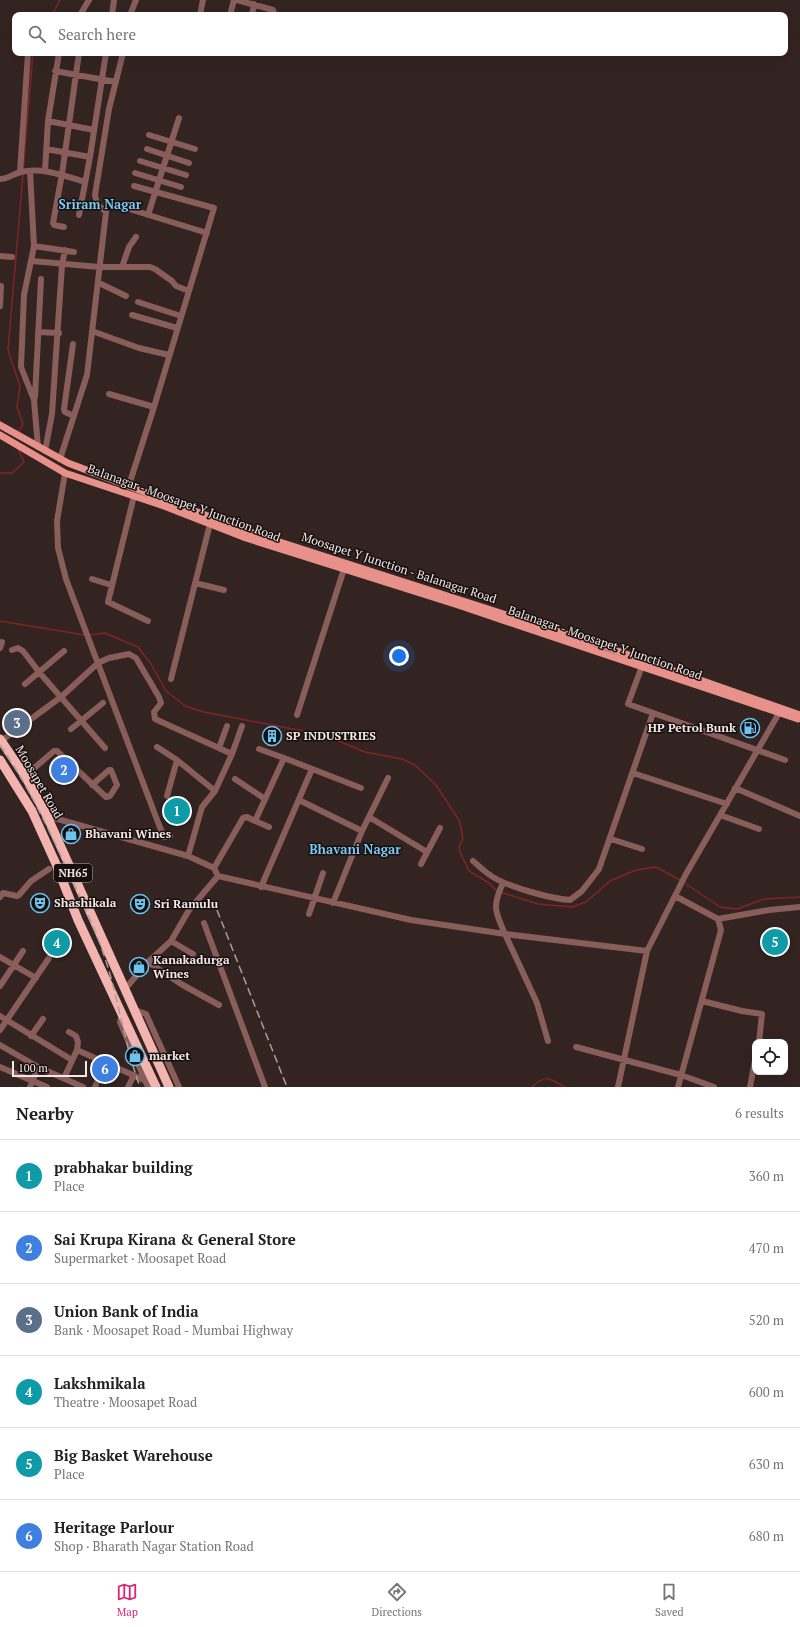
<!DOCTYPE html>
<html lang="en">
<head>
<meta charset="utf-8">
<style>
	:root { --surface:#fff; --page:#f2f2f2; --text:#202124; --muted:#757577; --line:#e0e0e0; --accent:#db2777 }
	body { margin:0; font-family:"PT Serif",serif; background:var(--page); color:var(--text) }
	.controls { position:absolute; right:12px; bottom:12px; display:grid; overflow:hidden; border-radius:8px; box-shadow:0 4px 16px #0002 }
	.controls button { width:36px; height:36px; display:grid; place-items:center; padding:0; border:0; border-bottom:1px solid var(--line); background:var(--surface); color:var(--text); font:20px sans-serif }
	.scale { position:absolute; left:12px; bottom:10px; width:75px; box-sizing:border-box; padding-left:4px; border:2px solid #f3e8e7; border-top:0; font-size:11px; line-height:14px; white-space:nowrap; color:#f3e8e7; -webkit-text-stroke:3px #160f0e; paint-order:stroke }
	.you { position:absolute; left:399px; top:656px; width:14px; height:14px; margin:-10px; border:3px solid #fff; border-radius:50%; background:#1a73e8; box-shadow:0 0 0 6px #1a73e833 }
	.badge { display:grid; place-items:center; width:26px; height:26px; border-radius:50%; background:var(--accent); color:#fff; font-size:13px; font-weight:700 }
	.pin { position:absolute; translate:-50% -50%; border:2px solid #fff; box-shadow:0 1px 4px #0006 }
	.list { margin:0; padding:0; list-style:none }
	h2 { display:flex; justify-content:space-between; align-items:center; height:52px; margin:0; padding:0 16px; font-size:17px }
	h2 small { font-size:13px; font-weight:400; color:var(--muted) }
	.list li { display:grid; grid-template-columns:26px 1fr auto; gap:12px; align-items:center; box-sizing:border-box; height:72px; padding:0 16px; border-top:1px solid var(--line) }
	.list b { display:block; font-size:15px; white-space:nowrap }
	.list p { margin:0; font-size:13px; white-space:nowrap; color:var(--muted) }
	.list em { font-size:13px; font-style:normal; color:var(--muted) }
	.icon { flex:none; width:22px; height:22px; fill:none; stroke:currentColor; stroke-width:2; stroke-linecap:round; stroke-linejoin:round }
	.map { position:relative; flex:none; width:800px; height:1087px; overflow:hidden }
	.search { position:absolute; background:var(--surface); box-shadow:0 4px 16px #0002; left:12px; right:12px; top:12px; height:44px; display:flex; align-items:center; gap:10px; box-sizing:border-box; padding:0 14px; border-radius:8px; color:var(--muted); font-size:15px }
	.sheet { height:484px; background:var(--surface) }
	nav { display:flex; justify-content:space-around; align-items:center; box-sizing:border-box; height:56px; border-top:1px solid var(--line); background:var(--surface); font-size:11px; color:var(--muted) }
	nav a { display:grid; justify-items:center; gap:2px }
	nav .on { color:var(--accent) }
	.map>svg:first-child { display:block }
	.lines { fill:none; stroke-linecap:round; stroke-linejoin:round }
	.stream { stroke:#812426; stroke-width:1.5 }
	.minor { stroke:#885d5a; stroke-width:6 }
	.major { stroke:#e8908a; stroke-width:7 }
	.highway { stroke:#f3b3ae; stroke-width:9 }
	.rail { stroke:#ab9e9d; stroke-width:1.5; stroke-dasharray:8 4; stroke-linecap:butt }
	.labels { text-anchor:middle; stroke-width:3; stroke-linejoin:round; paint-order:stroke }
	.shield { fill:#160f0e; stroke:#b1a7a6; stroke-width:1 }
	.shield-label { font-size:11px; font-weight:bold; fill:#f3e8e7 }
	.street-label { font-size:12px; fill:#f3e8e7; stroke:#160f0e }
	.poi-label { font-size:12px; font-weight:bold; fill:#f3e8e7; stroke:#160f0e; text-anchor:start }
	.neighbourhood-label { font-size:13px; font-weight:bold; fill:#7acaf5; stroke:#160f0e }
</style>
</head>
<body>
<div class="map">
<svg width="800" height="1087" viewBox="0 0 800 1087">
	<rect width="100%" height="100%" fill="#332422"/>
	<g class="lines">
		<path class="stream" d="M52 15 60 0
			M23 171 33 53
			M18 433 23 424 17 407 20 386 8 350 23 174
			M0 473H12L24 462 18 449
			M0 621 85 635
			M89 635 105 633 138 647 151 664 166 691 185 706 204 712 324 735 365 752 402 759 415 765 436 785 459 820 463 838 459 847 460 852 469 871 489 883 497 891
			M683 882 720 907 737 909 764 899 800 897
			M500 892 538 904 572 907 586 902 610 881 636 870 656 867 680 880
			M532 1087C547 1073 549 1079 565 1087"/>
		<path class="minor" d="M237 0 273 10 275 15
			M80 15 89 0
			M112 15 114 0
			M130 15 136 0
			M200 15 203 0
			M230 15 234 0
			M252 15 254 4
			M55 71 116 82
			M48 121 94 130
			M149 135 195 149
			M46 149 90 157
			M147 149 189 163
			M140 161 186 175
			M30 171 34 246 24 295 21 367 34 400 38 447
			M45 171 48 121 59 53
			M20 172 28 53
			M135 173 181 187
			M0 179C8 179 13 174 21 172 42 167 65 176 85 182
			M134 186 214 208 154 407
			M126 208 207 233
			M79 215 90 157 106 53
			M148 215 179 118
			M64 227 54 225 53 223 62 174 79 53
			M34 246 74 252
			M0 256 12 257
			M32 261 99 267H150L155 269 172 281 176 286 189 291
			M122 267 129 247 136 237
			M99 283 126 296
			M138 302 181 316
			M0 306 1 286
			M132 315 177 328
			M92 331 139 348 169 355
			M38 332 59 333
			M73 344 64 409 65 412 74 416
			M109 394 154 407 129 485
			M35 397 41 279
			M45 451 52 414 62 265 65 250
			M60 459 87 375 106 212 97 204 95 195 109 109 123 53
			M65 473 57 521 58 548 66 579 159 825 164 837 170 836
			M134 496 108 602 148 621
			M92 579 111 585
			M195 583 224 590
			M0 648 2 642
			M12 650 18 648 23 651 39 672 105 748
			M642 666 628 704 785 760
			M171 679 210 524
			M25 684 64 651
			M297 715 344 569
			M71 729 103 703
			M1 741 61 697 98 663 109 658 129 654 136 658 159 697 161 703 154 712 155 719 232 754
			M157 747 177 760 215 791
			M219 748 227 726
			M259 749 284 758
			M633 773 727 804
			M25 776 54 751H57L106 797 110 796 117 785 111 770H109L92 785
			M235 779 265 799
			M735 788 800 816
			M167 796 177 760
			M299 800 362 831
			M720 815 759 829
			M47 816 188 856 214 868 218 876 411 920 505 934 537 1003 548 1041
			M369 817 427 852
			M255 821 269 827
			M611 839 642 849
			M188 856 202 807 215 791 232 754 242 726
			M473 861C478 865 484 871 490 875 504 886 552 899 570 900L582 891 599 869 653 713
			M421 864 440 828
			M214 868 243 818 247 817 255 821 284 758 361 788
			M503 883C492 906 495 912 505 934L647 951
			M261 887 312 769
			M675 896 718 919 769 910 800 907
			M0 897 3 893 17 896 19 895 31 881 49 869
			M333 903 362 831 388 778
			M309 914 323 873
			M204 923 265 1087
			M171 941 193 954
			M0 957 36 978
			M148 962 181 984 219 1005
			M0 986 23 951
			M125 989 148 962 171 941 189 910 218 876
			M702 1001 742 1011 762 1014 759 1042
			M135 1010 146 1014 179 1087
			M122 1014 120 1022 148 1087
			M0 1016 72 1060
			M0 1030 49 958
			M31 1036 43 1019
			M0 1045 38 1067 83 1087
			M576 1047 681 1075 714 1087
			M77 1050 144 1080
			M0 1067 47 1087
			M64 1078 77 1050 78 1042 76 1036 69 1032
			M30 1087 38 1067
			M95 1087 105 1062
			M128 1087 134 1075
			M618 1087 647 951 686 874 779 713
			M678 1087 721 930 718 919
			M750 1087 755 1060"/>
		<path class="major" d="M0 425 68 463 258 535 606 647 800 715
			M0 435 65 473 164 506 246 538 458 605 798 719"/>
		<path class="highway" d="M0 739 25 776 47 816 169 1087
			M0 760 32 811 56 864 78 920 156 1087"/>
		<path class="rail" d="M0 745C30 788 51 834 73 882 85 908 97 933 106 961 119 1002 125 1046 140 1087
			M217 910 287 1087"/>
	</g>
	<defs>
		<symbol id="fuel-ring" viewBox="-11 -11 22 22"><circle r="9.5" fill="#160f0e" stroke="#6bc3f2" stroke-width="1.5"/><path d="M-5.5-6h7V0h2V4h1.3V-2.5L3-4.5l.8-.8L6-3V5H2.5V1h-1V6h-7ZM-4.2-4.7v3.2H.2V-4.7Z" fill="#6bc3f2"/></symbol>
		<symbol id="building-ring" viewBox="-11 -11 22 22"><circle r="9.5" fill="#160f0e" stroke="#6bc3f2" stroke-width="1.5"/><path d="M-4-6H4V6H1V3H-1V6H-4ZM-2.5-4.3h1.7v1.8h-1.7ZM.8-4.3h1.7v1.8H.8ZM-2.5-1h1.7V.8h-1.7ZM.8-1h1.7V.8H.8Z" fill="#6bc3f2"/></symbol>
		<symbol id="shop-ring" viewBox="-11 -11 22 22"><circle r="9.5" fill="#160f0e" stroke="#6bc3f2" stroke-width="1.5"/><path d="M-5-2.5h2.3a2.7 3.5 0 0 1 5.4 0H5L5.5 6h-11ZM-1.5-2.5h3a1.5 2.3 0 0 0-3 0Z" fill="#6bc3f2"/></symbol>
		<symbol id="theatre-ring" viewBox="-11 -11 22 22"><circle r="9.5" fill="#160f0e" stroke="#6bc3f2" stroke-width="1.5"/><path d="M-5-5.5Q0-4 5-5.5V0Q5 5 0 6Q-5 5-5 0ZM-3.3-2.5H-1v1.5H-3.3ZM1-2.5H3.3v1.5H1ZM-2.8 1Q0 5.5 2.8 1Z" fill="#6bc3f2"/></symbol>
	</defs>
	<g fill-rule="evenodd">
		<use href="#fuel-ring" x="739" y="717" width="22" height="22"/>
		<use href="#building-ring" x="261" y="725" width="22" height="22"/>
		<use href="#shop-ring" x="60" y="823" width="22" height="22"/>
		<use href="#theatre-ring" x="29" y="892" width="22" height="22"/>
		<use href="#theatre-ring" x="129" y="893" width="22" height="22"/>
		<use href="#shop-ring" x="128" y="956" width="22" height="22"/>
		<use href="#shop-ring" x="124" y="1045" width="22" height="22"/>
	</g>
	<g class="labels">
		<rect class="shield" x="54" y="864" width="38" height="18" rx="3"/>
		<g class="shield-label">
			<text x="73" y="877">NH65</text>
		</g>
		<g class="street-label">
			<text transform="translate(184 503) rotate(20)" y="4">Balanagar - Moosapet Y Junction Road</text>
			<text transform="translate(399 568) rotate(18)" y="4">Moosapet Y Junction - Balanagar Road</text>
			<text transform="translate(605 643) rotate(19)" y="4">Balanagar - Moosapet Y Junction Road</text>
			<text transform="translate(39 782) rotate(60)" y="4">Moosapet Road</text>
		</g>
		<g class="poi-label">
			<text x="736" y="732" text-anchor="end">HP Petrol Bunk</text>
			<text x="286" y="740">SP INDUSTRIES</text>
			<text x="85" y="838">Bhavani Wines</text>
			<text x="54" y="907">Shashikala</text>
			<text x="154" y="908">Sri Ramulu</text>
			<text x="153" y="964">Kanakadurga<tspan x="153" dy="14">Wines</tspan></text>
			<text x="149" y="1060">market</text>
		</g>
		<g class="neighbourhood-label">
			<text x="100" y="209">Sriram Nagar</text>
			<text x="355" y="854">Bhavani Nagar</text>
		</g>
	</g>
</svg>
<div class="controls">
<button><svg class="icon" aria-label="locate" viewBox="0 0 24 24"><circle cx="12" cy="12" r="6"/><path d="M12 2v4M12 18v4M2 12h4M18 12h4"/></svg></button>
</div>
<div class="scale">100 m</div>
<div class="you"></div>
<div class="pin badge" style="left:177px;top:811px;background:#0f9aa8">1</div>
<div class="pin badge" style="left:64px;top:770px;background:#3f7fe0">2</div>
<div class="pin badge" style="left:17px;top:723px;background:#5c6f8a">3</div>
<div class="pin badge" style="left:57px;top:943px;background:#0f9aa8">4</div>
<div class="pin badge" style="left:775px;top:942px;background:#0f9aa8">5</div>
<div class="pin badge" style="left:105px;top:1069px;background:#3f7fe0">6</div>
<div class="search"><svg class="icon" aria-label="search" viewBox="0 0 24 24"><circle cx="10" cy="10" r="6"/><path d="M15 15l6 6"/></svg>Search here</div>
</div>
<section class="sheet">
<h2>Nearby<small>6 results</small></h2>
<ul class="list">
<li><span class="badge" style="background:#0f9aa8">1</span><div><b>prabhakar building</b><p>Place</p></div><em>360 m</em></li>
<li><span class="badge" style="background:#3f7fe0">2</span><div><b>Sai Krupa Kirana &amp; General Store</b><p>Supermarket · Moosapet Road</p></div><em>470 m</em></li>
<li><span class="badge" style="background:#5c6f8a">3</span><div><b>Union Bank of India</b><p>Bank · Moosapet Road - Mumbai Highway</p></div><em>520 m</em></li>
<li><span class="badge" style="background:#0f9aa8">4</span><div><b>Lakshmikala</b><p>Theatre · Moosapet Road</p></div><em>600 m</em></li>
<li><span class="badge" style="background:#0f9aa8">5</span><div><b>Big Basket Warehouse</b><p>Place</p></div><em>630 m</em></li>
<li><span class="badge" style="background:#3f7fe0">6</span><div><b>Heritage Parlour</b><p>Shop · Bharath Nagar Station Road</p></div><em>680 m</em></li>
</ul>
</section>
<nav>
<a class="on"><svg class="icon" aria-label="map" viewBox="0 0 24 24"><path d="M3 6l6-2 6 2 6-2v14l-6 2-6-2-6 2zM9 4v14M15 6v14"/></svg>Map</a>
<a><svg class="icon" aria-label="directions" viewBox="0 0 24 24"><path d="M12 3l9 9-9 9-9-9zM9 14v-3h6M13 9l2 2-2 2"/></svg>Directions</a>
<a><svg class="icon" aria-label="saved" viewBox="0 0 24 24"><path d="M7 4h10v16l-5-4-5 4z"/></svg>Saved</a>
</nav>
</body>
</html>
